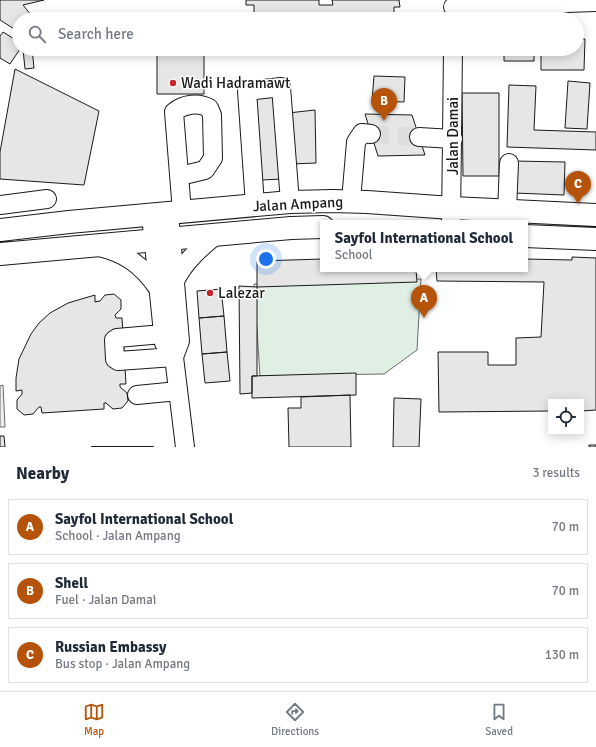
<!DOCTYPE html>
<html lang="en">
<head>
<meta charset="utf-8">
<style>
	:root { --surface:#fff; --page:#f6f6f7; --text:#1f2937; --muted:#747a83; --line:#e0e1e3; --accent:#b45309 }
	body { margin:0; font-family:Signika,sans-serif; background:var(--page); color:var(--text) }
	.controls { position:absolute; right:12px; bottom:12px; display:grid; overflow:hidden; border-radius:0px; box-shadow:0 2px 10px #0003 }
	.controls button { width:36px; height:36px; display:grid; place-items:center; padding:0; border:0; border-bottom:1px solid var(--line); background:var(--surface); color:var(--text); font:20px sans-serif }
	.you { position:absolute; left:266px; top:259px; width:14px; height:14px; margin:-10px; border:3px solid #fff; border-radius:50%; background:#1a73e8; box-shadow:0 0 0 6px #1a73e833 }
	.badge { display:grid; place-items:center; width:26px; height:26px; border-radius:50%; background:var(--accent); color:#fff; font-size:13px; font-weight:700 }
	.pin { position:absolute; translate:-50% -33px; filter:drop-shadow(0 1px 2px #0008) }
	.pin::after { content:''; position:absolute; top:21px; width:14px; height:12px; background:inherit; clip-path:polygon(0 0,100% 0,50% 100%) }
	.popup { position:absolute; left:320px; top:220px; width:208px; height:52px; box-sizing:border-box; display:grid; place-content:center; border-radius:0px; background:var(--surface); filter:drop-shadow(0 1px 3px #0005); font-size:13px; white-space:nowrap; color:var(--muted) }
	.popup b { font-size:15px; color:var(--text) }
	.popup::after { content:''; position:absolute; left:50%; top:100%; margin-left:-8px; border:8px solid transparent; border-top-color:var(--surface) }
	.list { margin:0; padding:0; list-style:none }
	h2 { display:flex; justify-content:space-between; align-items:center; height:52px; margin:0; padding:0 16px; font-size:17px }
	h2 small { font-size:13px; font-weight:400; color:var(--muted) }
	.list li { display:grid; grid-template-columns:26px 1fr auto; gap:12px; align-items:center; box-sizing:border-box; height:56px; margin:0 8px 8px; padding:0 8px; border:1px solid var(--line); border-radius:0px }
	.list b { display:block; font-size:15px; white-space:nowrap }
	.list p { margin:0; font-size:13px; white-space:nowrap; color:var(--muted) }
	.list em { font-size:13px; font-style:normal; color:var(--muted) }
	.icon { flex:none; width:22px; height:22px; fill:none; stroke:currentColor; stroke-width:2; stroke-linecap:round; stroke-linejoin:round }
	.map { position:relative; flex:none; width:596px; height:447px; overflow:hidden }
	.search { position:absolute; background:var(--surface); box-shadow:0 2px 10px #0003; left:12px; right:12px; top:12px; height:44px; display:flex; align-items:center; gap:10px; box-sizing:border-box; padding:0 14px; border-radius:22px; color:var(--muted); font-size:15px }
	.sheet { height:244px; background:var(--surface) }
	nav { display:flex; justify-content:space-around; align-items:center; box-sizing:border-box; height:56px; border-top:1px solid var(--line); background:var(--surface); font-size:11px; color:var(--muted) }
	nav a { display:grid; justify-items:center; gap:2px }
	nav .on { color:var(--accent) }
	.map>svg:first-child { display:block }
	.green { fill:#e0efe3; stroke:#6a6a6a }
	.parking { fill:#ededed; stroke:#6a6a6a }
	.building { fill:#e6e6e6; stroke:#1a1a1a }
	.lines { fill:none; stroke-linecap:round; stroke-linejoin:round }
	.minor-tunnel { stroke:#ddd; stroke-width:18; stroke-dasharray:18 9; stroke-linecap:butt }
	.minor-casing { stroke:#1a1a1a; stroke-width:20 }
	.major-casing { stroke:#1a1a1a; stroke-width:24 }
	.minor { stroke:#fff; stroke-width:18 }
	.major { stroke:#fff; stroke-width:22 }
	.wall { stroke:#1a1a1a; stroke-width:2 }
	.poi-dot { fill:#c62828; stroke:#fff; stroke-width:1.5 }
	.labels { text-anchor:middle; stroke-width:3; stroke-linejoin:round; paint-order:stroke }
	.poi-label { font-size:15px; fill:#1a1a1a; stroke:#fff; text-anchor:start }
	.street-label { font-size:15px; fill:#1a1a1a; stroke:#fff }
</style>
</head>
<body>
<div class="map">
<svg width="596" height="447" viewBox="0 0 596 447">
	<rect width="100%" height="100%" fill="#fff"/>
	<path class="green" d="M421 279 417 350 384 374 260 376 254 284Z"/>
	<path class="parking" d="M3 385 5 427H0V386Z"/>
	<path class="building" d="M0 0H44L23 5 31 15 29 19H19V32L0 20Z
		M246 0H319V5H333L332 0H399L400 7H394V13H366V19H254V5H246Z
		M3 32 19 42 20 49 10 64 0 58V36Z
		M577 39H585L584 70H541V49H577Z
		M23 49H32L34 68 25 69Z
		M157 49H204V94H157Z
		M331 49H394L332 51Z
		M504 49H534V61H504Z
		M15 69 99 111 84 185 0 179V152Z
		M374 76 405 77 404 102 372 101Z
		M568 81 590 83 587 129 565 128Z
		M509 85 536 86 534 130 596 132V150L507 147Z
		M275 90 283 179 261 180 254 92Z
		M462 93H499V176H463Z
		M315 110 316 163 290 164 288 113Z
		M365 114 412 115 425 155 378 156Z
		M514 161 565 162 564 195 514 193Z
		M572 257 596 258V410L581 411V402H551V411L439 412 438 352H488V365H516V338L541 337 544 282 437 281 436 269H525V259L572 260Z
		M323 259V269H416L417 282 257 287V261Z
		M239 286 257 287V376H252V393L240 394Z
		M221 289 224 316 199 318 197 291Z
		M114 294 121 300V309L115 315 116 318H122L126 384H120V387L127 393 128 401 122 408 113 409 106 403H104V409L42 413 41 407H39L33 414 24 415 17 409V400L22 394V390L16 391V378L19 359 31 334 39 323 50 313 68 303 95 295V302L100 301 105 295Z
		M224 316 227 352 202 354 199 318Z
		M227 352 230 381 205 383 202 354Z
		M356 373V395L252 398V376Z
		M350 395 351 447H289L288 408H301V397Z
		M394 398 421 399 419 447H393Z
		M0 436H4L5 447H0Z
		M589 445H596V447H589Z"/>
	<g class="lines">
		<path class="minor-tunnel" d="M371 134 419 137"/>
		<defs>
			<path id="minor" d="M453 7 596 2
				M419 137 453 139
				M180 176 205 170 213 158 212 115 209 108C198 102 184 104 174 112L182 212
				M351 201 356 142 362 133 371 134
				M0 205 47 199
				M255 205 247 91 281 87 290 202
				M507 211 509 163
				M169 213 180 341 174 357 185 447
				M151 215 164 343 174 357
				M451 223 453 49
				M99 247C125 253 142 265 157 287
				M175 281C184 262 200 248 216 235
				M174 333 117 338 114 340 115 359 118 361 174 357
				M137 395 178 391"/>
			<path id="major" d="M0 230 69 222 290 202 333 201 367 202 452 208 596 215
				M525 236 596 239
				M0 254 291 228 323 227"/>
		</defs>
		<use href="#minor" class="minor-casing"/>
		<use href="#major" class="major-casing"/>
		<use href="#minor" class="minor"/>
		<use href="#major" class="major"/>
		<path class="wall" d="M92 447H153"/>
	</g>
	<g class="poi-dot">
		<circle cx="173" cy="83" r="4"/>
		<circle cx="210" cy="293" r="4"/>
	</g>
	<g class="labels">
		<g class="poi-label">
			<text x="181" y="88">Wadi Hadramawt</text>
			<text x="218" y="298">Lalezar</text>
		</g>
		<g class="street-label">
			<text transform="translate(453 136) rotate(-90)" y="5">Jalan Damai</text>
			<text transform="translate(298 204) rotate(-3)" y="5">Jalan Ampang</text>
		</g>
	</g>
</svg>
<div class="controls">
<button><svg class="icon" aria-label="locate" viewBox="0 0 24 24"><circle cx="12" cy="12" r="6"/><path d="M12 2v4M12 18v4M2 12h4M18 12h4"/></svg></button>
</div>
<div class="you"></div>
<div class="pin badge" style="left:424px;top:318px">A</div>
<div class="popup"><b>Sayfol International School</b>School</div>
<div class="pin badge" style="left:384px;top:121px">B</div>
<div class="pin badge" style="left:578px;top:204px">C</div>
<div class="search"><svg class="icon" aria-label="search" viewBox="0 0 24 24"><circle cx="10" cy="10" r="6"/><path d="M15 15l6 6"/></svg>Search here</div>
</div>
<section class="sheet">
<h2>Nearby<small>3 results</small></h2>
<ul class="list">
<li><span class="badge">A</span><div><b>Sayfol International School</b><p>School · Jalan Ampang</p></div><em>70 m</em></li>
<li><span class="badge">B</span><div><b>Shell</b><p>Fuel · Jalan Damai</p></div><em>70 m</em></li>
<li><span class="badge">C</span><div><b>Russian Embassy</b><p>Bus stop · Jalan Ampang</p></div><em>130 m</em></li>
</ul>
</section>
<nav>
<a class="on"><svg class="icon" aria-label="map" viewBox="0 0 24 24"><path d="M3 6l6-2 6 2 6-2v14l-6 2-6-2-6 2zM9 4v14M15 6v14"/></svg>Map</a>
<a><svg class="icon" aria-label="directions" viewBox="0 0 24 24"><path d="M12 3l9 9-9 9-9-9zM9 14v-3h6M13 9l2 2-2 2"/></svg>Directions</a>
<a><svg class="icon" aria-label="saved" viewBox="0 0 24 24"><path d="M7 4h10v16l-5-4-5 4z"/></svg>Saved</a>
</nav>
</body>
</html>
